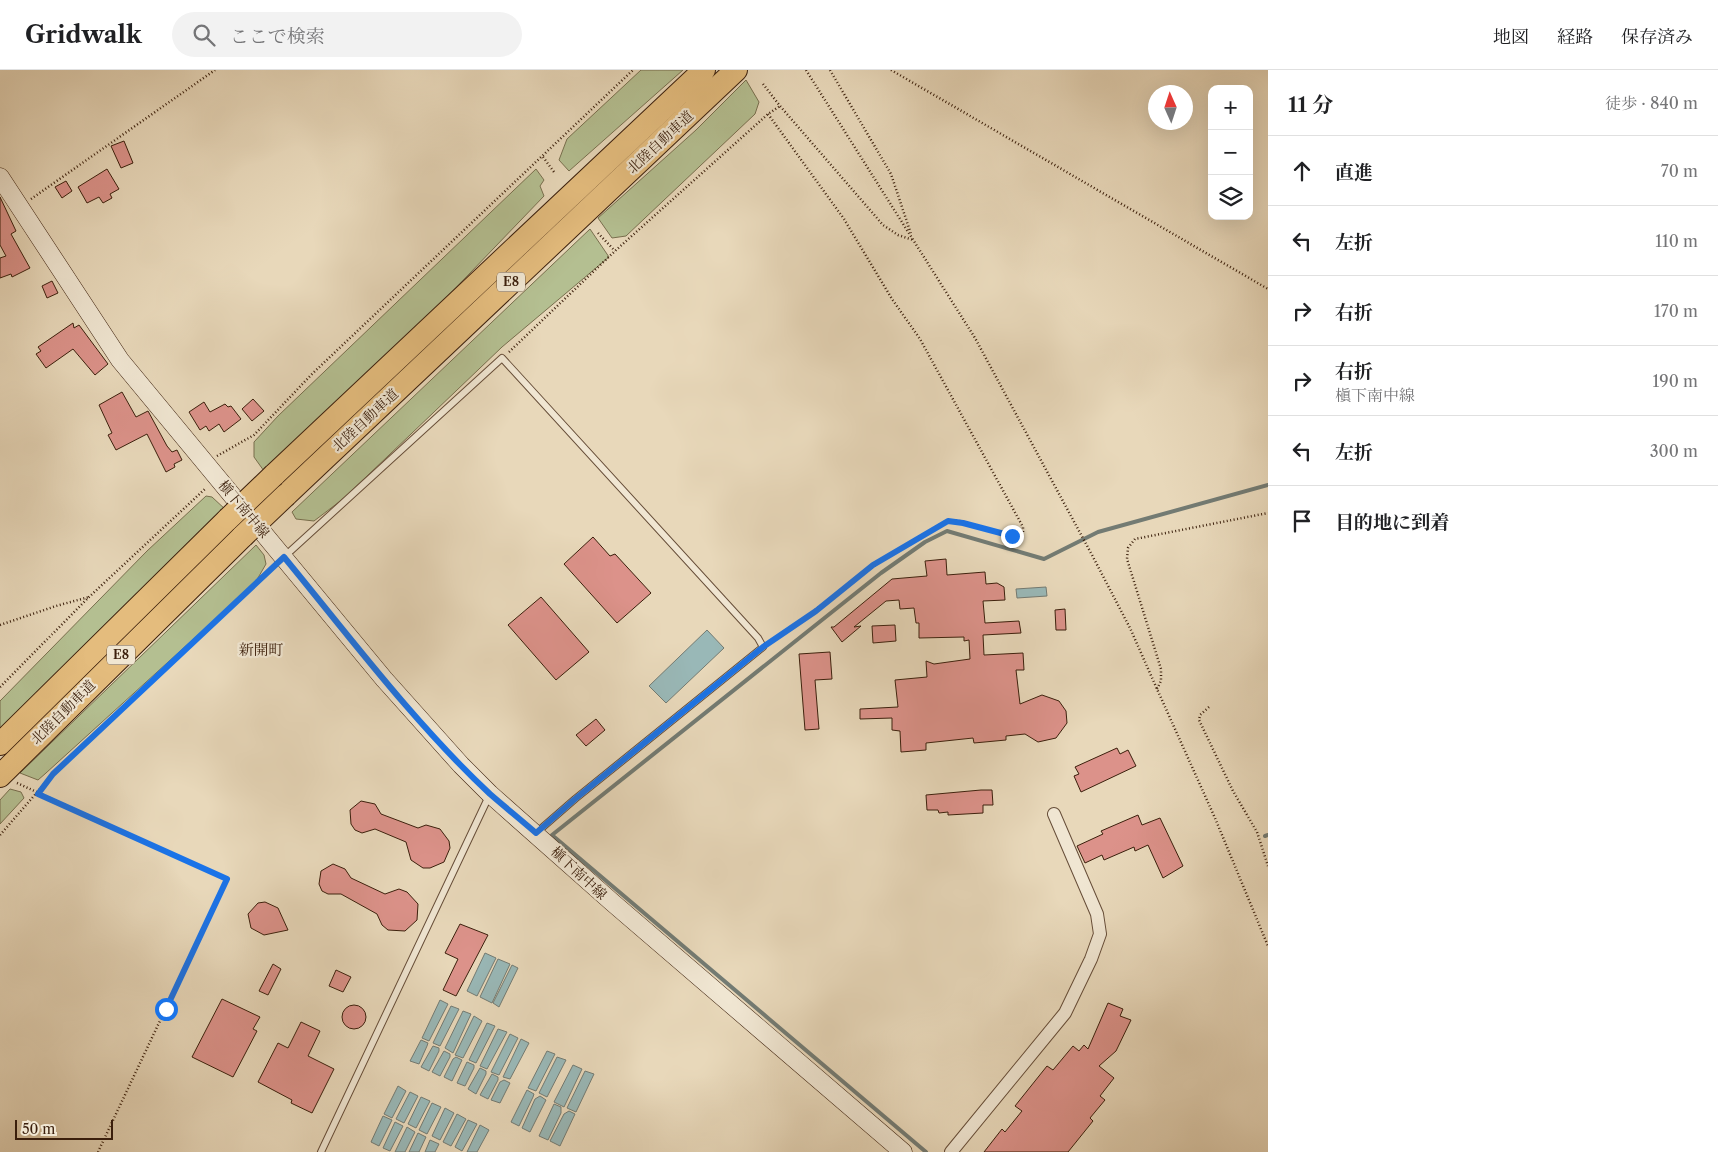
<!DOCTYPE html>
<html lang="ja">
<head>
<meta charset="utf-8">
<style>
	:root { --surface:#fff; --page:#f2f2f2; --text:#202124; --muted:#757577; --line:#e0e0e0 }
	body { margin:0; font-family:"Libre Caslon Text","Noto Serif JP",serif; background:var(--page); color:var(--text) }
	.controls { position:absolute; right:15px; top:15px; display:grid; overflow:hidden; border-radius:10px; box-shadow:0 5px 20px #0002 }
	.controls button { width:45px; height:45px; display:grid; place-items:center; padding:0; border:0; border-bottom:1px solid var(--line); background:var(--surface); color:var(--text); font:25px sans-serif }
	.compass { position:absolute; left:1148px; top:15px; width:45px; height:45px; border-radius:50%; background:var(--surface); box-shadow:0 5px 20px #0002; rotate:357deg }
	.scale { position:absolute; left:15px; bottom:12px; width:98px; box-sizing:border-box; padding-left:5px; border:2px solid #3b1f0c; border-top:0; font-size:14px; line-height:18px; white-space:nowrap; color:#3b1f0c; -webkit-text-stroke:4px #f0e6d2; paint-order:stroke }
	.stop { position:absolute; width:15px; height:15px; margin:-11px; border:4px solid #1a73e8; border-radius:50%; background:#fff }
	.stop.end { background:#1a73e8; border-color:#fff; box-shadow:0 1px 5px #0008 }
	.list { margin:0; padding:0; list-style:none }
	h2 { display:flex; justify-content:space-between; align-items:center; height:65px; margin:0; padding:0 20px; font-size:21px }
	h2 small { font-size:16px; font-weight:400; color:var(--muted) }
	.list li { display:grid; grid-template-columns:32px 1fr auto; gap:15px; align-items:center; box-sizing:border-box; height:70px; padding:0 20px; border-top:1px solid var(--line) }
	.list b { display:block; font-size:19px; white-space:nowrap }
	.list p { margin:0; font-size:16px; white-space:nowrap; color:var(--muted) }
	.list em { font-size:16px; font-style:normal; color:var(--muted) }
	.icon { flex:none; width:28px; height:28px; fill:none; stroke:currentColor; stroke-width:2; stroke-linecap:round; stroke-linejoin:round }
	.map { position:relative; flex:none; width:1268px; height:1082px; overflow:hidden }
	header { display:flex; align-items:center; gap:30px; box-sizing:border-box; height:70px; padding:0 25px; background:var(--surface); border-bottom:1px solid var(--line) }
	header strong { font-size:24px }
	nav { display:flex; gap:28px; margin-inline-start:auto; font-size:18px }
	.search { width:350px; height:45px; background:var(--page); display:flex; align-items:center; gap:12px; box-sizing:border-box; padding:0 18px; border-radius:28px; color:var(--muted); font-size:19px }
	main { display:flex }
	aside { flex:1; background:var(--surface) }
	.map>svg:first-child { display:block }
	.green { fill:#b4bf91; stroke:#786f4e }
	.water { fill:#99b8b7; stroke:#737b73 }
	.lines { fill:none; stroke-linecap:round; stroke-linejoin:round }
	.stream { stroke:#737b73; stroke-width:4 }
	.building { fill:#dc928a; stroke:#3b1f0c }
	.service-casing { stroke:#664d38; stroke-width:8 }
	.minor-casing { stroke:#664d38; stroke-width:14 }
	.secondary-casing { stroke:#3b1f0c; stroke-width:19 }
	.motorway-casing { stroke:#3b1f0c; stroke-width:24 }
	.path { stroke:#3b1f0c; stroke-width:2.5; stroke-dasharray:1 2.5; stroke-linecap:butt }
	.service { stroke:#f0e6d2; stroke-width:6 }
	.minor { stroke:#f0e6d2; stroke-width:12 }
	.secondary { stroke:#f0e6d2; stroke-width:18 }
	.motorway { stroke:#e4bc7d; stroke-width:22 }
	.motorway-bridge-casing { stroke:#3b1f0c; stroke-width:24; stroke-linecap:butt }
	.motorway-bridge { stroke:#e4bc7d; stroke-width:22 }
	.route { stroke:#1a73e8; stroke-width:6 }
	.labels { text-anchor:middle; stroke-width:4.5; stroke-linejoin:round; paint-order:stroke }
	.shield { fill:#f0e6d2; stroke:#715b47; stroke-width:1 }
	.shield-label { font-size:12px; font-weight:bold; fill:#3b1f0c }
	.street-label { font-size:14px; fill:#3b1f0c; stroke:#f0e6d2 }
	.neighbourhood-label { font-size:15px; fill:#3b1f0c; stroke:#f0e6d2 }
</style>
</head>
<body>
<header>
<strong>Gridwalk</strong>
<div class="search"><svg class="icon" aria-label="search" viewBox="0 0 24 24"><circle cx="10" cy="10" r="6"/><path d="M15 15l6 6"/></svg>ここで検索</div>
<nav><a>地図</a><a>経路</a><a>保存済み</a></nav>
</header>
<main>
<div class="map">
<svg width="1268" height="1082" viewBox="0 0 1268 1082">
	<rect width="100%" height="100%" fill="#e8d8ba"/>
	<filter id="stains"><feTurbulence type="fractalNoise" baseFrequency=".004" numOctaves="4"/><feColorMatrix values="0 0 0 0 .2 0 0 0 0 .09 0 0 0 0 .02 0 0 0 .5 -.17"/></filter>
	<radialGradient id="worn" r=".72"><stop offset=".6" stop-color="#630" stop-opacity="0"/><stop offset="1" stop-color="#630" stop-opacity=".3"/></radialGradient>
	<path class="green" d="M641 0H683L569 101 559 90 567 69Z
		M746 10 759 32 755 44 626 166 612 168 598 148 696 60Z
		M536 99 544 110 540 116 544 126 421 254 264 401 254 387V372L278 346Z
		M590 159 609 187 502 277 343 429 314 451 296 449 292 442Z
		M206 426 212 427 226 440 0 661V631L147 481Z
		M256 475 264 485 266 494 255 513 46 703 38 710 20 703Z
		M10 719 21 722 24 728 0 754V730Z"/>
	<path class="water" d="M1046 517 1047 526 1017 528 1016 519Z
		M707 560 724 578 666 633 649 616Z
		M485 883 496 888 477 926 467 921Z
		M498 889 510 894 492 933 480 927Z
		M512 895 518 898 499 937 493 933Z
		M440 930 448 934 429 971 422 968Z
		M451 936 459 939 440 976 433 973Z
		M463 941 471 944 453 983 445 978Z
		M474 946 482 951 463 988 455 985Z
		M487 953 495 956 476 993 469 990Z
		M498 959 507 962 487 999 480 996Z
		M510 964 518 968 499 1005 491 1002Z
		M521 969 529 973 510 1009 503 1007Z
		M421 970 428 973 427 976 419 994 410 991Z
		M433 976 439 978V981L429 1001 421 997Z
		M444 981 450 984V987L440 1006 432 1002Z
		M547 981 555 984 536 1021 528 1018Z
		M456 987 462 990 452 1011 444 1007 453 989Z
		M557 987 566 990 547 1027 539 1023Z
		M467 992 474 995V998L465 1016 457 1013Z
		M573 995 582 999 564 1037 554 1032Z
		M480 998 486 1001V1004L476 1024 468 1019Z
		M585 1001 594 1004 576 1042 567 1038Z
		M492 1004 498 1007V1010L488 1029 480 1025Z
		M504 1010 510 1013 500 1033 491 1030 500 1012Z
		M398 1016 406 1021 392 1048 384 1044Z
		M527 1020 534 1024 533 1027 519 1056 511 1052Z
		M410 1022 418 1026 404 1053 396 1049Z
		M540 1026 546 1030 530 1062 522 1058 535 1029Z
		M421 1027 430 1031 416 1058 408 1054Z
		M432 1033 441 1037 427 1064 419 1060Z
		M554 1034 561 1037V1043L548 1070 539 1066Z
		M445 1038 454 1043 440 1070 432 1066Z
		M569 1041 575 1044 560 1076 550 1071 564 1044Z
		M457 1044 466 1049 451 1076 443 1072Z
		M383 1046 392 1050 379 1076 371 1072Z
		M468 1050 477 1054 462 1081 455 1077Z
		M395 1052 403 1056 390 1081 383 1078Z
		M480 1055 489 1060 477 1082H467Z
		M407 1057 415 1062 405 1082H395Z
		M418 1063 426 1067 419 1082H409Z
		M430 1070 439 1074 435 1082H425Z"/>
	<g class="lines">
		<path class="stream" d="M1265 766 1268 765
			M926 1082 552 765 881 503 925 472 947 461 1044 489 1098 462 1268 415"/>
	</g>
	<path class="building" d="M124 71 133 93 121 98 111 76Z
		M107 99 119 119 110 124 112 128 103 133 99 127 87 133 78 117Z
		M66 111 72 121 62 128 55 117Z
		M0 127 16 161 11 164 30 198 12 207 11 204 0 208V188L6 186 0 175Z
		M52 211 58 223 47 228 42 216Z
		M73 253 74 258 79 255 108 294 95 305 73 279 46 298 36 284 41 281 38 277Z
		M122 322 136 347 148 341 167 376 172 382 177 380 182 390 174 394 175 397 166 402 147 364 116 380 108 365 112 363 99 335Z
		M253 329 264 341 252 351 242 339Z
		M204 332 210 342 225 334 228 337 231 336 241 349 224 362 219 354 209 361 206 356 200 360 189 342Z
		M593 467 610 486 615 484 651 523 617 553 564 494Z
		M946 489 947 505 985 502 986 514 997 513 1004 517 1005 530 983 531 985 553 1019 551 1021 563 983 565 984 585 1023 583 1024 600H1016L1020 634 1042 625 1059 631 1066 641 1067 653 1056 668 1038 672 1025 664 1006 666V670L974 673 973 668 926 673V680L901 682 900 661 892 660V648L860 649V639L898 637 895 610 927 607 926 591 934 594 970 589 969 570 964 571V567L919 568V553H916L914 538 900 539 899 530 886 531 854 557 861 556 842 572 831 557H834L892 509 927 506 925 491Z
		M541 527 589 582 556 610 508 555Z
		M1065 539 1066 560H1056L1055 540Z
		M895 555 896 571 873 573 872 556Z
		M830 582 832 609 815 610 819 659 805 660 799 584Z
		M596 649 605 660 586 676 576 665Z
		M1117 678 1120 684 1128 680 1136 696 1081 722 1074 706 1079 704 1075 697Z
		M981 720H992L993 735H983V743L948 745V742L939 743 938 740H927L926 725Z
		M361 731 375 734 381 744 418 758 426 755 440 759 449 771 450 778 444 792 430 798H423L411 790 406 772 375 759 362 763 355 760 351 754 350 740Z
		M1138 745 1142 755 1160 748 1183 796 1163 808 1148 775 1135 781 1134 777 1104 790 1102 785 1085 793 1077 776 1103 764 1101 761Z
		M333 794 345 799 351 808 385 824 399 819 407 822 418 834 417 850 405 861 388 860 382 855 377 844 341 824H328L322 821 319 814 321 801Z
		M265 832 278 838 288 860 264 865 251 858 248 844 258 833Z
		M460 854 488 865 456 926 443 920 458 889 445 883Z
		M273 894 281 899 268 925 259 921Z
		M336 900 351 907 343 922 329 916Z
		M222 929 260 947 253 959 257 961 233 1007 192 987Z
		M1108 933 1123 939 1120 946 1131 950 1116 981 1099 996 1114 1008 1100 1026 1105 1030 1090 1048 1093 1051 1068 1082H984L1002 1059 1005 1062 1022 1041 1015 1036 1047 996 1053 1000 1073 976 1079 981 1084 975 1088 979Z
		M342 947a12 12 0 1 1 24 0a12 12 0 1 1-24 0Z
		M301 952 320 961 308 986 334 999 312 1043 291 1033 292 1030 258 1012 278 973 288 978Z"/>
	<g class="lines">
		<defs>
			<path id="service" d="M285 486 502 288 758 568 763 577 575 729 536 763
				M321 1082 489 726"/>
			<path id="minor" d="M951 1082 1065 943 1091 889 1100 864 1097 844 1054 744"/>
			<path id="secondary" d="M0 107 120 290 384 609 461 695 490 724 613 833 903 1082"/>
			<path id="motorway" d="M274 405 704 0
				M286 425 736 0
				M0 674 228 449
				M0 706 243 466"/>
		</defs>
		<use href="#service" class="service-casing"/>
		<use href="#minor" class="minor-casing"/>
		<use href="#secondary" class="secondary-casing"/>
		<use href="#motorway" class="motorway-casing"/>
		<path class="path" d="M806 0 975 268 1092 485 1130 558 1157 619 1215 748 1268 876
			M830 0 891 104 911 164
			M891 0 1268 219
			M763 14 780 36 883 155 898 165 913 170
			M768 44 844 149 892 229 920 269 1023 457V463C998 470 974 448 949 451 942 452 932 460 925 464 870 494 822 537 770 573
			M543 87 554 102
			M31 129 215 0
			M598 163 615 181
			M509 282 615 181 768 44 780 36
			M217 386 254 365 312 304 633 0
			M0 555 56 536 89 527
			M0 617 89 527 206 418
			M1157 619 1161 611V599L1127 489 1128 478 1135 469 1268 443
			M1209 637 1200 645 1199 650 1233 721 1257 762 1268 796
			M17 713 227 809 98 1082
			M0 765 53 704 272 498"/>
		<use href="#service" class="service"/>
		<use href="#minor" class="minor"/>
		<use href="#secondary" class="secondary"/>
		<use href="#motorway" class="motorway"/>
		<defs>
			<path id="motorway-bridge" d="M228 449 274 405
				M243 466 286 425"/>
		</defs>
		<use href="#motorway-bridge" class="motorway-bridge-casing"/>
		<use href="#motorway-bridge" class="motorway-bridge"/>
	</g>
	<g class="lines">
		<path class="route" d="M166 939 227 809 38 724 53 704 284 487C349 566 415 654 490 724 505 737 521 750 536 763L575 729 763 577 816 541 873 495 948 451 963 453 1012 466"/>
	</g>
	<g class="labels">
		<g class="shield">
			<rect x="497" y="202.5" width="28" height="19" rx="4"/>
			<rect x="107" y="575.5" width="28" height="19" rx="4"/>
		</g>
		<g class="shield-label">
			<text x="511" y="216">E8</text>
			<text x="121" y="589">E8</text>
		</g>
		<g class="street-label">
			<text transform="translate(660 72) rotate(-43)" y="5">北陸自動車道</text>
			<text transform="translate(365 350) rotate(-43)" y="5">北陸自動車道</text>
			<text transform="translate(244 439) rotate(50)" y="5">槇下南中線</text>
			<text transform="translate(63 642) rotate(-45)" y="5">北陸自動車道</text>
			<text transform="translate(579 803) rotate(43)" y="5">槇下南中線</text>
		</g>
		<g class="neighbourhood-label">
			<text x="261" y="585">新開町</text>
		</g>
	</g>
	<rect width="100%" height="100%" filter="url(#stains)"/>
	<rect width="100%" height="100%" fill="url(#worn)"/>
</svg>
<div class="controls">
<button>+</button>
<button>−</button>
<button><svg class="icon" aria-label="layers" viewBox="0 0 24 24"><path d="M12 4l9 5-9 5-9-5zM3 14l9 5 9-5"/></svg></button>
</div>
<svg class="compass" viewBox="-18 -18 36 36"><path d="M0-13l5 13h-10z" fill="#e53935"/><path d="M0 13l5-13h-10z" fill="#757577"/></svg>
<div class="scale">50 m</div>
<div class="stop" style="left:166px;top:939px"></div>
<div class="stop end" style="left:1012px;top:466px"></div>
</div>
<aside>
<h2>11 分<small>徒歩 · 840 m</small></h2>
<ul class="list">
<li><svg class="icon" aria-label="ahead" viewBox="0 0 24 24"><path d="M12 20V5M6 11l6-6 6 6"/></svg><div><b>直進</b></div><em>70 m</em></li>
<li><svg class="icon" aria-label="left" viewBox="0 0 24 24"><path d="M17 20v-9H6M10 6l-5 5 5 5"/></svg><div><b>左折</b></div><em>110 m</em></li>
<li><svg class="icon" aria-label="right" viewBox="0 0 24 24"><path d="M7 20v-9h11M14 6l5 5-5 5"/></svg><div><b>右折</b></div><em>170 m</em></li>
<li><svg class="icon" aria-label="right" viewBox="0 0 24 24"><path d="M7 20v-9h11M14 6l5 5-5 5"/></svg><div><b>右折</b><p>槇下南中線</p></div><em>190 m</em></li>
<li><svg class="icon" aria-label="left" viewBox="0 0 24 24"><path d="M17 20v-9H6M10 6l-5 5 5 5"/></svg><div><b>左折</b></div><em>300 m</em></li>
<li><svg class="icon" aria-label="arrive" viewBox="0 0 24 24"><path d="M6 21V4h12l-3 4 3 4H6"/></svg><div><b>目的地に到着</b></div></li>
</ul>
</aside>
</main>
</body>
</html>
